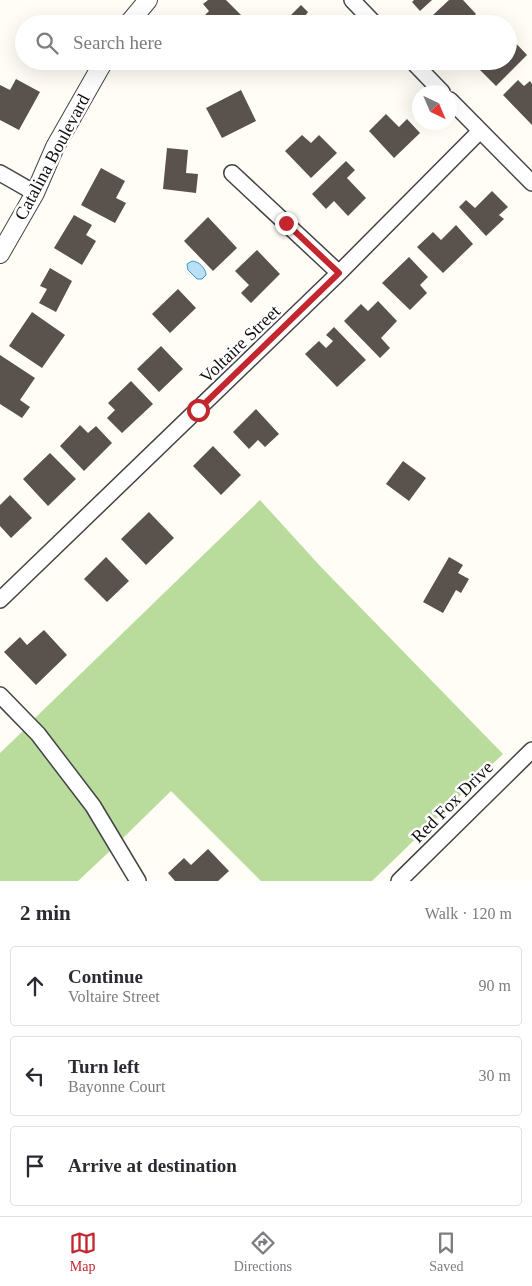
<!DOCTYPE html>
<html lang="en">
<head>
<meta charset="utf-8">
<style>
	:root { --surface:#fff; --page:#f2f2f3; --text:#2b2b33; --muted:#7c7c81; --line:#e1e1e2; --accent:#c4262e }
	body { margin:0; font-family:"Times New Roman",serif; background:var(--page); color:var(--text) }
	.compass { position:absolute; left:412px; top:85px; width:45px; height:45px; border-radius:50%; background:var(--surface); box-shadow:0 5px 20px #0002; rotate:136deg }
	.stop { position:absolute; width:15px; height:15px; margin:-11px; border:4px solid #c4262e; border-radius:50%; background:#fff }
	.stop.end { background:#c4262e; border-color:#fff; box-shadow:0 1px 5px #0008 }
	.list { margin:0; padding:0; list-style:none }
	h2 { display:flex; justify-content:space-between; align-items:center; height:65px; margin:0; padding:0 20px; font-size:21px }
	h2 small { font-size:16px; font-weight:400; color:var(--muted) }
	.list li { display:grid; grid-template-columns:32px 1fr auto; gap:15px; align-items:center; box-sizing:border-box; height:80px; margin:0 10px 10px; padding:0 10px; border:1px solid var(--line); border-radius:5px }
	.list b { display:block; font-size:19px; white-space:nowrap }
	.list p { margin:0; font-size:16px; white-space:nowrap; color:var(--muted) }
	.list em { font-size:16px; font-style:normal; color:var(--muted) }
	.icon { flex:none; width:28px; height:28px; fill:none; stroke:currentColor; stroke-width:2; stroke-linecap:round; stroke-linejoin:round }
	.map { position:relative; flex:none; width:532px; height:881px; overflow:hidden }
	.search { position:absolute; background:var(--surface); box-shadow:0 5px 20px #0002; left:15px; right:15px; top:15px; height:55px; display:flex; align-items:center; gap:12px; box-sizing:border-box; padding:0 18px; border-radius:28px; color:var(--muted); font-size:19px }
	.sheet { height:335px; background:var(--surface) }
	nav { display:flex; justify-content:space-around; align-items:center; box-sizing:border-box; height:70px; border-top:1px solid var(--line); background:var(--surface); font-size:14px; color:var(--muted) }
	nav a { display:grid; justify-items:center; gap:2px }
	nav .on { color:var(--accent) }
	.map>svg:first-child { display:block }
	.forest { fill:#b9dc9c }
	.water { fill:#b9e0f7; stroke:#3f96cf }
	.building { fill:#5a524d }
	.lines { fill:none; stroke-linecap:round; stroke-linejoin:round }
	.minor-casing { stroke:#444; stroke-width:18 }
	.tertiary-casing { stroke:#444; stroke-width:20 }
	.minor { stroke:#fff; stroke-width:15 }
	.tertiary { stroke:#fff; stroke-width:18 }
	.route { stroke:#c4262e; stroke-width:6 }
	.labels { text-anchor:middle; stroke-width:5; stroke-linejoin:round; paint-order:stroke }
	.street-label { font-size:18px; fill:#111; stroke:#fff }
</style>
</head>
<body>
<div class="map">
<svg width="532" height="881" viewBox="0 0 532 881">
	<rect width="100%" height="100%" fill="#fffdf5"/>
	<path class="forest" d="M260 500 321 567 503 754 372 881H261L171 791 122 839 100 803 44 729 34 719Z
		M24 730 33 738 87 810 111 850 78 881H0V753Z"/>
	<path class="water" d="M192 261C199 261 206 269 206 275L202 279H197L188 270 187 264Z"/>
	<path class="building" d="M208 0H226L246 20 242 24H196L209 11 203 4Z
		M414 0H432L420 11 412 2Z
		M449 0H463L476 14 466 24H441L433 15Z
		M301 5 308 12 305 16 312 24H282Z
		M510 37 527 55 496 86 471 61H508V39Z
		M16 79 40 92 19 130 0 120V85L10 90Z
		M518 80 524 86 530 81 532 84V125L503 95Z
		M241 90 256 121 222 138 206 108Z
		M386 114 399 127 407 119 420 133 394 158 369 131Z
		M302 135 311 143 319 135 337 153 311 178 285 151Z
		M167 148 188 150 186 173 198 174 196 193 163 189Z
		M346 161 355 170 347 178 366 198 348 216 334 201 326 209 312 194Z
		M101 168 125 181 116 198 126 203 115 223 81 205Z
		M492 191 508 207 499 215 504 219 486 236 459 207 466 200 475 208Z
		M74 215 92 225 86 235 96 241 82 265 54 248Z
		M208 217 237 248 213 271 184 241Z
		M456 225 473 244 443 273 417 247 433 232 441 240Z
		M257 250 280 274 251 303 241 293 249 285 235 271Z
		M409 257 428 277 420 285 427 293 410 310 382 283Z
		M50 268 72 281 56 312 39 303 47 289 40 286Z
		M178 289 196 308 170 333 152 314Z
		M378 301 397 321 381 338 390 348 380 358 344 321 361 304 368 311Z
		M32 312 65 335 42 368 9 346Z
		M334 327 366 360 337 387 305 354 319 341 326 348 333 341 326 335Z
		M161 346 183 369 159 392 137 369Z
		M0 355 35 378 20 400 30 407 22 418 0 404Z
		M131 381 153 404 122 433 107 418 115 410 108 403Z
		M256 409 279 434 265 447 258 440 249 449 233 432Z
		M80 425 88 433 96 426 112 443 84 471 60 446Z
		M213 446 241 475 221 495 193 466Z
		M50 453 76 479 48 506 23 479Z
		M403 461 426 478 409 501 386 484Z
		M10 495 32 518 11 538 0 526V505Z
		M149 512 174 538 146 565 121 539Z
		M106 557 129 581 107 602 84 579Z
		M449 557 463 565 458 573 469 579 461 593 456 590 443 613 423 602Z
		M44 630 67 655 36 685 4 652 20 637 27 645Z
		M208 849 229 871 218 881H175L168 873 184 858 191 865Z"/>
	<g class="lines">
		<defs>
			<path id="minor" d="M352 0 375 24
				M412 61 442 92
				M450 100 532 183
				M0 173 35 193
				M232 173 339 273
				M0 600 339 273 480 131
				M0 695 38 734 93 806 138 881
				M399 881 532 750"/>
			<path id="tertiary" d="M128 24 148 0
				M0 254 35 193 55 147 104 61"/>
		</defs>
		<use href="#minor" class="minor-casing"/>
		<use href="#tertiary" class="tertiary-casing"/>
		<use href="#minor" class="minor"/>
		<use href="#tertiary" class="tertiary"/>
	</g>
	<g class="lines">
		<path class="route" d="M198 410 339 273 286 223"/>
	</g>
	<g class="labels">
		<g class="street-label">
			<text transform="translate(52 157) rotate(-62)" y="6">Catalina Boulevard</text>
			<text transform="translate(240 344) rotate(-44)" y="6">Voltaire Street</text>
			<text transform="translate(452 802) rotate(-45)" y="6">Red Fox Drive</text>
		</g>
	</g>
</svg>
<svg class="compass" viewBox="-18 -18 36 36"><path d="M0-13l5 13h-10z" fill="#e53935"/><path d="M0 13l5-13h-10z" fill="#7c7c81"/></svg>
<div class="stop" style="left:198px;top:410px"></div>
<div class="stop end" style="left:286px;top:223px"></div>
<div class="search"><svg class="icon" aria-label="search" viewBox="0 0 24 24"><circle cx="10" cy="10" r="6"/><path d="M15 15l6 6"/></svg>Search here</div>
</div>
<section class="sheet">
<h2>2 min<small>Walk · 120 m</small></h2>
<ul class="list">
<li><svg class="icon" aria-label="ahead" viewBox="0 0 24 24"><path d="M12 20V5M6 11l6-6 6 6"/></svg><div><b>Continue</b><p>Voltaire Street</p></div><em>90 m</em></li>
<li><svg class="icon" aria-label="left" viewBox="0 0 24 24"><path d="M17 20v-9H6M10 6l-5 5 5 5"/></svg><div><b>Turn left</b><p>Bayonne Court</p></div><em>30 m</em></li>
<li><svg class="icon" aria-label="arrive" viewBox="0 0 24 24"><path d="M6 21V4h12l-3 4 3 4H6"/></svg><div><b>Arrive at destination</b></div></li>
</ul>
</section>
<nav>
<a class="on"><svg class="icon" aria-label="map" viewBox="0 0 24 24"><path d="M3 6l6-2 6 2 6-2v14l-6 2-6-2-6 2zM9 4v14M15 6v14"/></svg>Map</a>
<a><svg class="icon" aria-label="directions" viewBox="0 0 24 24"><path d="M12 3l9 9-9 9-9-9zM9 14v-3h6M13 9l2 2-2 2"/></svg>Directions</a>
<a><svg class="icon" aria-label="saved" viewBox="0 0 24 24"><path d="M7 4h10v16l-5-4-5 4z"/></svg>Saved</a>
</nav>
</body>
</html>
